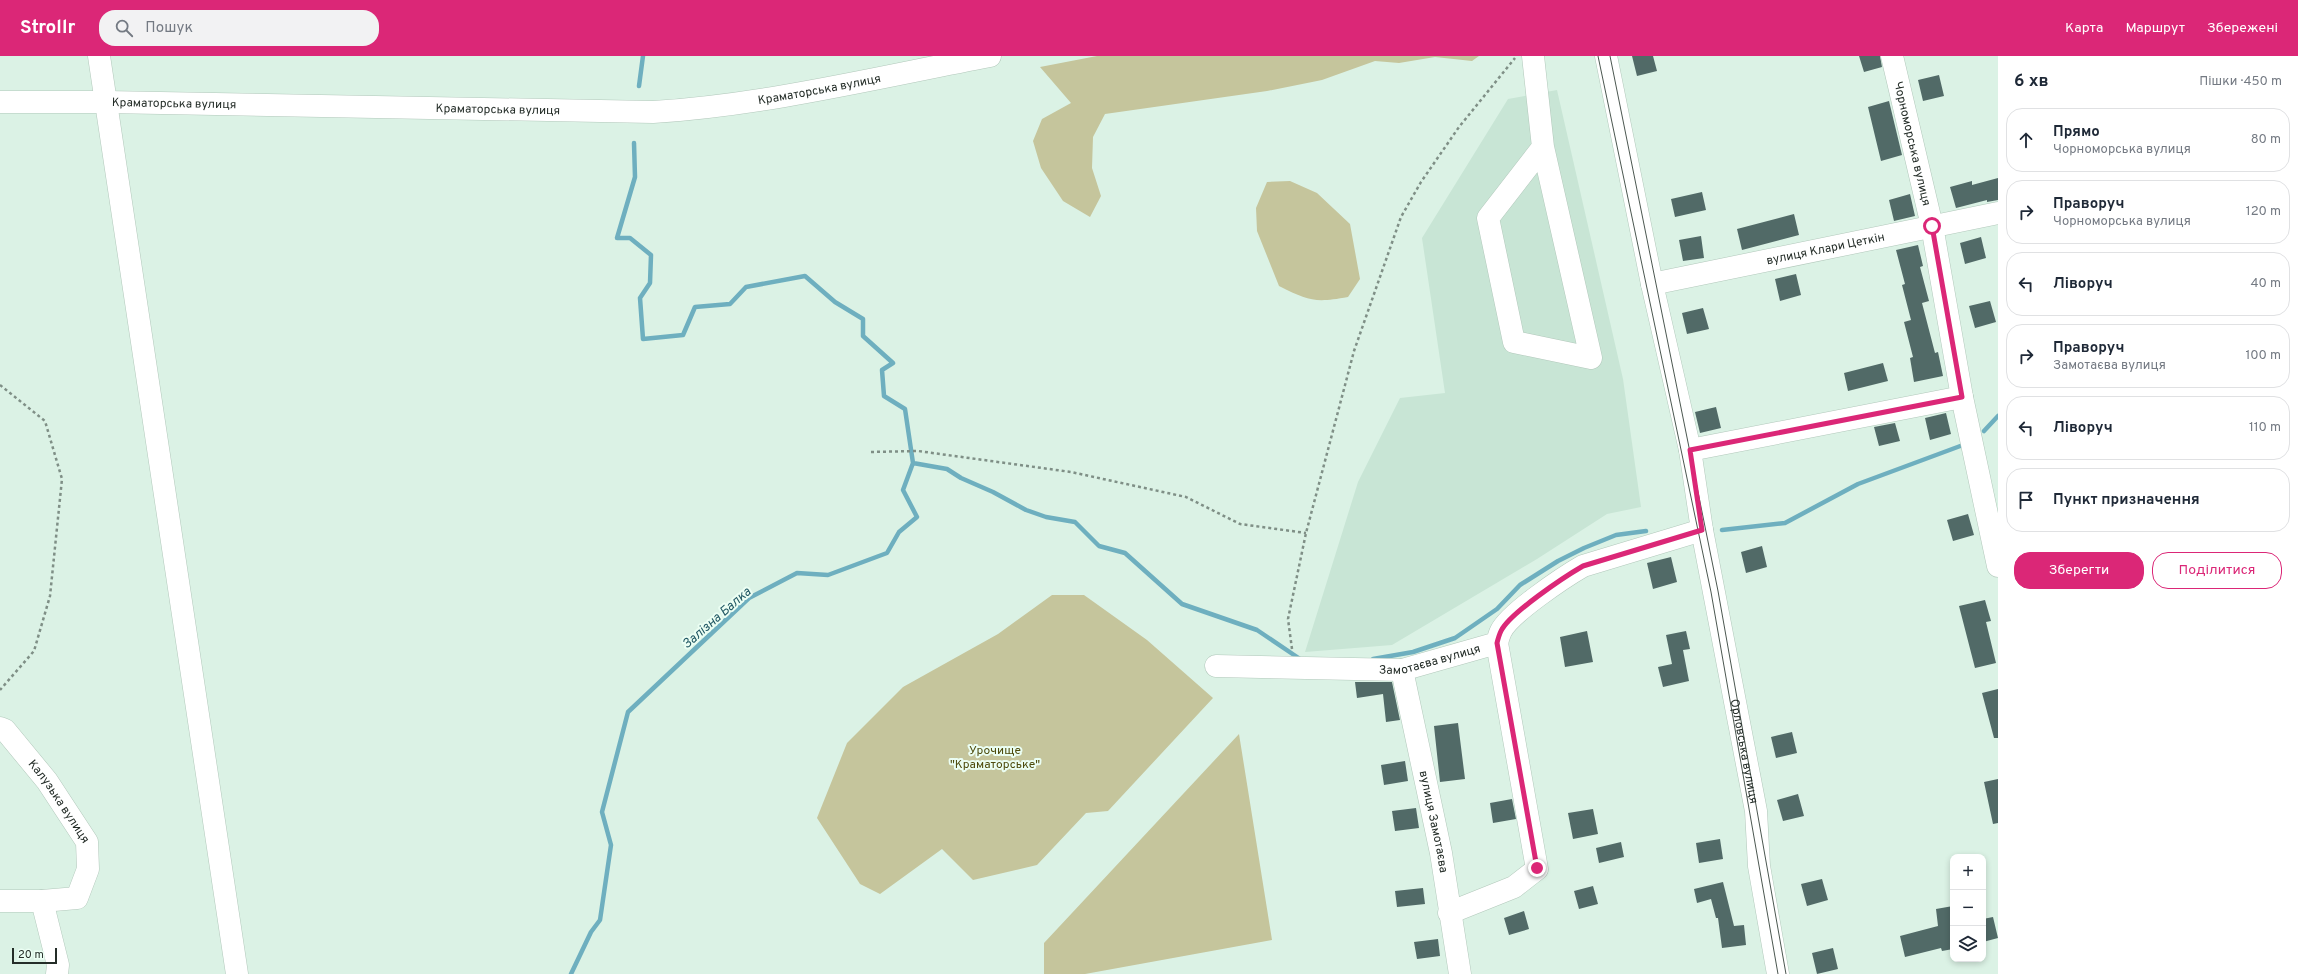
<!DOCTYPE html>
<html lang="uk">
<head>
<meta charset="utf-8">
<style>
	:root { --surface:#fff; --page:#f2f2f3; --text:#1f2937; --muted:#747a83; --line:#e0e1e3; --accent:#db2777 }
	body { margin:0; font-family:Overpass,sans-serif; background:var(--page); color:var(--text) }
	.controls { position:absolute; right:12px; bottom:12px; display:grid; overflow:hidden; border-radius:8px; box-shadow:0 2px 6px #0003 }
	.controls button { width:36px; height:36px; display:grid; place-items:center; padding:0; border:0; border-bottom:1px solid var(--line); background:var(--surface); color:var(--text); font:20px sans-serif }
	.scale { position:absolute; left:12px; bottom:10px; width:45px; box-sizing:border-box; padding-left:4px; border:2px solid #242d28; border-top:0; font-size:11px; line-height:14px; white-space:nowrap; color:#242d28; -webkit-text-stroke:3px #ebfef3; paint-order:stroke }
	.stop { position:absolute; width:12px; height:12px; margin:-9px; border:3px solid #db2777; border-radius:50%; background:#fff }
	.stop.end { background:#db2777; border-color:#fff; box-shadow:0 1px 4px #0008 }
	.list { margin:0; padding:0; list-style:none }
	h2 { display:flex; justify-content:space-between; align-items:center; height:52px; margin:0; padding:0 16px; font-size:17px }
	h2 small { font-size:13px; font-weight:400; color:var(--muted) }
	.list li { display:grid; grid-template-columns:26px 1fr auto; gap:12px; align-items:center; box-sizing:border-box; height:64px; margin:0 8px 8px; padding:0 8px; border:1px solid var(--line); border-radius:16px }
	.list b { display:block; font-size:15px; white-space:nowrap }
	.list p { margin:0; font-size:13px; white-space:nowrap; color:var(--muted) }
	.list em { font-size:13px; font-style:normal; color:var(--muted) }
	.actions { display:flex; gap:8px; padding:12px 16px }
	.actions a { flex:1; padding:9px 0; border:1px solid var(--accent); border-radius:16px; text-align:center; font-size:14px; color:var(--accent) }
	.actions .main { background:var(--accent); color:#fff }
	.icon { flex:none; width:22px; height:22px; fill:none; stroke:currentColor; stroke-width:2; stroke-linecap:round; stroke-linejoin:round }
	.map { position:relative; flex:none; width:1998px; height:918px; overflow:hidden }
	header { display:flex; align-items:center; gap:24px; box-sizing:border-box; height:56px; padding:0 20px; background:var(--accent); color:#fff }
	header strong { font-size:19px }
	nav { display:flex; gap:22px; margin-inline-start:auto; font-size:14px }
	.search { width:280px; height:36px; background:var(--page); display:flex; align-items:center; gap:10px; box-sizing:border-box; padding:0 14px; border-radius:16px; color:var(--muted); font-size:15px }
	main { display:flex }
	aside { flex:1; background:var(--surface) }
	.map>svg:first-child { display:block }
	.built { fill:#c8e5d5 }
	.green { fill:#c5c59c }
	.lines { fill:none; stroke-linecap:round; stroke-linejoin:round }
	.stream { stroke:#6eafbf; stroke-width:4.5 }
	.building { fill:#516a67 }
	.minor-casing { stroke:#b2c8bb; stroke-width:23 }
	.path { stroke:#7f8f86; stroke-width:2.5; stroke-dasharray:3 3; stroke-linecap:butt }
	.minor { stroke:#fff; stroke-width:22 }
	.tram { stroke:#4b5750; stroke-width:1 }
	.route { stroke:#db2777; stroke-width:5 }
	.labels { text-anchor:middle; stroke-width:4; stroke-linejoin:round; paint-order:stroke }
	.street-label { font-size:12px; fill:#242d28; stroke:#ebfef3 }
	.park-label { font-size:12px; fill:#4e4b0c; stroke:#ebfef3 }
	.water-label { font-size:13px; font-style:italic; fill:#1f5662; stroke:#ebfef3 }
</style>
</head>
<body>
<header>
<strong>Strollr</strong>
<div class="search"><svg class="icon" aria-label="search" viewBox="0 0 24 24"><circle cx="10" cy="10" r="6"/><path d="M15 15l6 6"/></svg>Пошук</div>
<nav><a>Карта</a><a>Маршрут</a><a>Збережені</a></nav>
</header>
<main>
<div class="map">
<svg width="1998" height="918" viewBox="0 0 1998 918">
	<rect width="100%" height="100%" fill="#dbf2e5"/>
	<path class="built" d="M1557 34 1623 323 1641 451 1607 458 1537 503 1392 589 1305 596 1358 426 1400 342 1445 337 1422 182 1508 43Z"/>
	<path class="green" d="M1097 0H1479L1472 5 1435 1 1399 7 1375 5 1322 24 1267 35 1105 58 1093 81 1092 112 1101 140 1090 161 1063 145 1041 112 1033 85 1042 63 1071 47 1040 11Z
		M1290 125 1317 137 1350 168 1360 223 1348 241C1315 247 1309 245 1279 230L1257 175 1256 152 1267 126Z
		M1052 539H1084L1147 584 1213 642 1108 755 1086 757 1037 809 973 824 942 793 880 838 860 828 817 762 847 687 903 631 998 578Z
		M1239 678 1272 884 1085 918H1044V887Z"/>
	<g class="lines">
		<path class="stream" d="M639 30 643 0
			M1984 375 1998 360
			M913 407 947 413 961 422 993 436 1026 454 1046 461 1075 466 1099 490 1125 497 1182 548 1257 574 1300 603
			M1722 474 1785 467 1858 428 1963 389
			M1373 603 1413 596 1455 582 1497 553 1520 529 1558 505 1584 492 1616 479 1646 475
			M571 918 591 876 600 864 611 789 602 756 628 656 749 542 797 517 828 519 887 497 899 476 917 461 903 434 913 407 905 353 884 340 882 314 893 307 863 280V263L835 246 805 220 746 231 730 248 695 251 683 279 643 283 640 242 650 227 651 199 630 182H617L635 121 634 87"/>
	</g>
	<path class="building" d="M1632 0H1653L1657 15 1637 20Z
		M1859 0H1880L1882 11 1864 16Z
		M1939 19 1944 40 1923 45 1918 24Z
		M1889 45 1902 99 1881 105 1868 51Z
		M1998 122V144L1987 146V144L1956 152 1950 131 1972 125V129Z
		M1702 136 1706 154 1675 161 1671 143Z
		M1910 138 1915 160 1894 165 1889 144Z
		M1794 158 1799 179 1742 194 1737 173Z
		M1701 180 1704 202 1683 205 1679 184Z
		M1981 181 1986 202 1965 208 1960 187Z
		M1918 189 1923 210 1920 211 1929 245 1922 247 1935 297 1938 296 1943 320 1914 326 1910 302 1913 301 1904 266 1911 264 1902 229 1905 228 1896 194Z
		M1796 218 1801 239 1780 245 1775 223Z
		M1990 245 1996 266 1975 272 1969 250Z
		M1703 252 1709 273 1687 278 1682 257Z
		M1883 307 1888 325 1848 335 1844 317Z
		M1716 351 1721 372 1700 377 1695 356Z
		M1946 357 1951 378 1930 384 1925 362Z
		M1895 367 1900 385 1879 390 1874 371Z
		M1968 458 1974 479 1953 485 1947 464Z
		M1762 490 1767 511 1746 517 1741 496Z
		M1671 501 1677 526 1653 533 1647 507Z
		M1985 544 1991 565 1986 566 1996 607 1975 612 1959 550Z
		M1587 575 1593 606 1565 611 1560 581Z
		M1686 575 1690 593 1683 594 1689 625 1663 631 1658 611 1672 608 1666 579Z
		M1355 626H1392L1400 664 1386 666 1383 638 1357 642Z
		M1998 633V682H1994L1982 637Z
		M1458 667 1465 723 1440 726 1434 670Z
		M1792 676 1797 697 1776 702 1771 681Z
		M1405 705 1408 725 1384 729 1381 709Z
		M1998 723V767L1993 768 1984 726Z
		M1798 738 1804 760 1783 765 1777 744Z
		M1512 743 1516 763 1493 767 1490 747Z
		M1416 752 1419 772 1395 775 1392 755Z
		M1593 753 1598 778 1573 783 1568 757Z
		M1720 783 1723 803 1699 807 1696 787Z
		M1621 786 1624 801 1599 807 1596 792Z
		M1822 823 1828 844 1807 850 1801 828Z
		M1723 826 1734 870 1744 869 1746 889 1722 892 1718 862H1716L1711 843 1697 847 1694 833Z
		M1593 830 1598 848 1579 853 1574 835Z
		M1423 832 1425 848 1397 851 1395 835Z
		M1953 850V893L1942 895 1941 892 1905 901 1900 880 1938 870 1936 853Z
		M1524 855 1529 873 1509 879 1504 862Z
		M1993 861 1998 882 1983 886V863Z
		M1438 883 1440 900 1417 903 1414 886Z
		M1833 892 1838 913 1817 918 1812 897Z"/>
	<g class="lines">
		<defs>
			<g id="minor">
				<path d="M99 0 237 918"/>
				<path d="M1533 0 1543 91 1591 302 1514 286 1488 162 1543 91"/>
				<path id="s1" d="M1606 0 1652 228 1690 394 1702 474 1756 755 1759 810 1778 918"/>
				<path id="s2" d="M1892 0 1932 170 1962 341 1998 510"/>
				<path id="s3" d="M0 46H106L653 56C765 49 880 21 990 0"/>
				<path id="s4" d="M1652 228 1998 157"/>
				<path d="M1690 394 1962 341"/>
				<path id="s5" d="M1216 610 1402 614 1497 587C1498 583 1499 579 1501 575 1510 557 1564 521 1583 510L1702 474"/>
				<path id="s6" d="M1402 614 1441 797 1460 918"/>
				<path id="s7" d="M0 672 5 674 47 725 87 786 88 813 77 842 42 845"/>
				<path d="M0 845H42L58 909 57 918"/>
				<path d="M1449 857 1514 831 1537 813 1497 587"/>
			</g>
		</defs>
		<use href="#minor" class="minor-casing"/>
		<path class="path" d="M0 329 45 365 62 423 50 540 34 595 0 634
			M871 396 918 395 1071 416 1186 441 1240 468 1306 477
			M1292 593 1288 563 1306 477 1354 295 1401 161 1421 126 1459 71 1515 2"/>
		<use href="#minor" class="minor"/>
		<path class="tram" d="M1598 0 1711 536 1778 918
			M1610 0 1718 535 1786 918"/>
	</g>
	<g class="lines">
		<path class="route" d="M1537 812 1497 587C1498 583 1499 579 1501 575 1510 557 1564 521 1583 510L1702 474 1690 394 1962 341 1932 170"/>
	</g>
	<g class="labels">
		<g class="street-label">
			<text dy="4" stroke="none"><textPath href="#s3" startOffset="821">Краматорська вулиця</textPath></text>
			<text dy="4" stroke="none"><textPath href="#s3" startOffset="174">Краматорська вулиця</textPath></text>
			<text dy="4" stroke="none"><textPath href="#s3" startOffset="498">Краматорська вулиця</textPath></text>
			<text dy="4" stroke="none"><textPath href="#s2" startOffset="90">Чорноморська вулиця</textPath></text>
			<text dy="4" stroke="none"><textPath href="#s4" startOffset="177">вулиця Клари Цеткін</textPath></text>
			<text dy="4" stroke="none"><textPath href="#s5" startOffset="215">Замотаєва вулиця</textPath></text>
			<text dy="4" stroke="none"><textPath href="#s1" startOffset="709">Орловська вулиця</textPath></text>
			<text dy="4" stroke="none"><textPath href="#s7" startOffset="95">Калузька вулиця</textPath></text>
			<text dy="4" stroke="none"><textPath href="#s6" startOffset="155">вулиця Замотаєва</textPath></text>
		</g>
		<g class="park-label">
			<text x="995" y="698">Урочище<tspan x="995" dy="14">"Краматорське"</tspan></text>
		</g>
		<g class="water-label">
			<text transform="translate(716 561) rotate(-41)" y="5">Залізна Балка</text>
		</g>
	</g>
</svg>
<div class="controls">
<button>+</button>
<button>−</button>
<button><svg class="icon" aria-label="layers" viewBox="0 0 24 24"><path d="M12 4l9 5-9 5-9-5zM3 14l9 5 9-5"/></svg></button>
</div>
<div class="scale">20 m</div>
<div class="stop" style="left:1932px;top:170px"></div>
<div class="stop end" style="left:1537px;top:812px"></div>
</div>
<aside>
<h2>6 хв<small>Пішки · 450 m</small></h2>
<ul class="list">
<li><svg class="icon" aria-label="ahead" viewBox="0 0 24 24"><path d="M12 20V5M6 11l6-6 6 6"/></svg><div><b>Прямо</b><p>Чорноморська вулиця</p></div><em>80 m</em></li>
<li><svg class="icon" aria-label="right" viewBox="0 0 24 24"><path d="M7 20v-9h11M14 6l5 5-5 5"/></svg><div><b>Праворуч</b><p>Чорноморська вулиця</p></div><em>120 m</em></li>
<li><svg class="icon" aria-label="left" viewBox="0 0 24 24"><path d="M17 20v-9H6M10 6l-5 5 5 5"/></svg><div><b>Ліворуч</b></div><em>40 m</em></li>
<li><svg class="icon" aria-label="right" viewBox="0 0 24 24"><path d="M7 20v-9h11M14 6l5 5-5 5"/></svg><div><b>Праворуч</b><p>Замотаєва вулиця</p></div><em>100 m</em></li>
<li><svg class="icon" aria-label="left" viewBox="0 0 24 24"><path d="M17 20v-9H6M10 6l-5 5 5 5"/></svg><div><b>Ліворуч</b></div><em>110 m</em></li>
<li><svg class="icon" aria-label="arrive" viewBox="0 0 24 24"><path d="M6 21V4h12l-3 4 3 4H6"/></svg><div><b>Пункт призначення</b></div></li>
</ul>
<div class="actions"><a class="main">Зберегти</a><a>Поділитися</a></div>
</aside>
</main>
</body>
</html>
